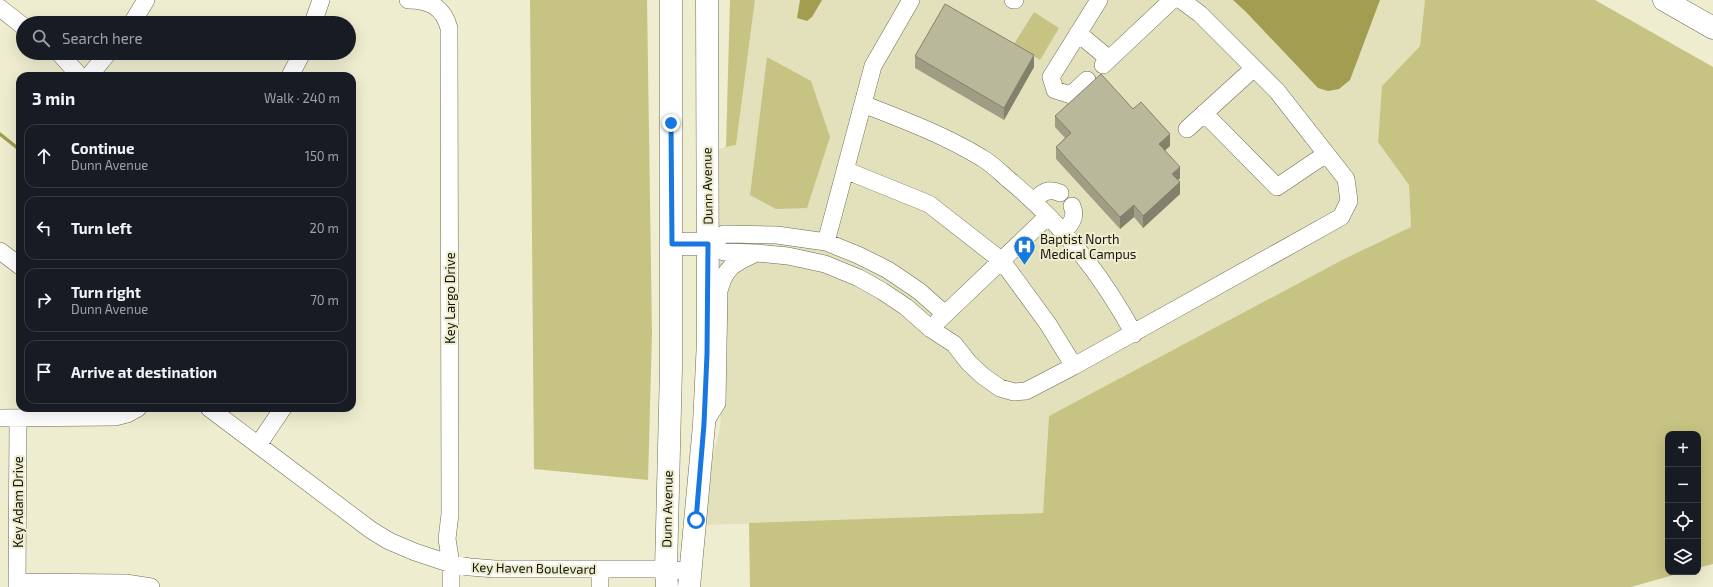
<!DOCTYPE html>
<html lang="en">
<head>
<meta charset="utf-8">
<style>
	:root { --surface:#171b24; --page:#20242c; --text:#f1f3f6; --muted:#9ea1a6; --line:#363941 }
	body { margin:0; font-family:"Exo 2",sans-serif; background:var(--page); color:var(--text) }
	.controls { position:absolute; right:12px; bottom:12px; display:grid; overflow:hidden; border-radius:8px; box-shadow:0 4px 16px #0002 }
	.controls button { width:36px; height:36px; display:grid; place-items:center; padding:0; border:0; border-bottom:1px solid var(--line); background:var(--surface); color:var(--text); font:20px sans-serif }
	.stop { position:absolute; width:12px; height:12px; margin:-9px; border:3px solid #1778e1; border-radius:50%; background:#fff }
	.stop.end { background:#1778e1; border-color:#fff; box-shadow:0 1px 4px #0008 }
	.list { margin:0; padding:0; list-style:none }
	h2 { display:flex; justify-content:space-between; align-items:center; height:52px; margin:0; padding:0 16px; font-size:17px }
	h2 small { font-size:13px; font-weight:400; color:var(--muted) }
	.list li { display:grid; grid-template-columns:26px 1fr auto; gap:12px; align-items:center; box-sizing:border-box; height:64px; margin:0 8px 8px; padding:0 8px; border:1px solid var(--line); border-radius:12px }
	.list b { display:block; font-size:15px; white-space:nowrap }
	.list p { margin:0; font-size:13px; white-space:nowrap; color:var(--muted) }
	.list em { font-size:13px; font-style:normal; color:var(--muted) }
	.icon { flex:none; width:22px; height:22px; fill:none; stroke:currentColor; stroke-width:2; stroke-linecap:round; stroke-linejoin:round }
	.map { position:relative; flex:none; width:1713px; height:587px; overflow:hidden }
	.search { position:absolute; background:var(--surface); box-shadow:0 4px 16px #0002; left:16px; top:16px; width:340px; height:44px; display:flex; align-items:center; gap:10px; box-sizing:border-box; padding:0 14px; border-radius:22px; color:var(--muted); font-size:15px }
	.panel { position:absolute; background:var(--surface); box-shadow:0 4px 16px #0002; left:16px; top:72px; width:340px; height:340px; border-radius:12px }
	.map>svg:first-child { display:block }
	.built { fill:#e3e1bc }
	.green { fill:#c7c382 }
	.water { fill:#a29d51 }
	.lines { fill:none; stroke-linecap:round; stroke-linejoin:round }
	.stream { stroke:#a29d51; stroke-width:3.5 }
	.minor-casing { stroke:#6d6b51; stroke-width:18 }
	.major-casing { stroke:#6d6b51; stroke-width:23 }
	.highway-casing { stroke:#6d6b51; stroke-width:23 }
	.minor { stroke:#fff; stroke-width:17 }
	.major { stroke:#fff; stroke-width:22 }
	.highway { stroke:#fff; stroke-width:22 }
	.wall { fill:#9f9e85 }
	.shaded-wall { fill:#82816c }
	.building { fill:#b9b89b; stroke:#82816c }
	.route { stroke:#1778e1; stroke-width:5 }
	.labels { text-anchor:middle; stroke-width:4; stroke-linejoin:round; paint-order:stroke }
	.street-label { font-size:13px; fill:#141309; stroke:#eeedcf }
	.poi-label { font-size:13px; fill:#141309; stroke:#eeedcf; text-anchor:start }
</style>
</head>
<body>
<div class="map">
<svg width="1713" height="587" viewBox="0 0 1713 587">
	<rect width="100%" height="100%" fill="#eeedcf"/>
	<path class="built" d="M755 0H1425L1420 46 1382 86 1378 142 1409 185 1411 227 1344 259 1049 416 1043 513 705 525 710 468 720 428 723 383 718 273V149L736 145Z"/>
	<path class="green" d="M530 0H647L652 334 648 480 534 469Z
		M730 0H755L736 145 726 147Z
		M1425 0H1595L1713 67V564L1698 568V434H1668V572H1684L1631 587H750L749 523 1043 513 1049 416 1344 259 1411 227 1409 185 1378 142 1382 86 1420 46Z
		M1034 12 1059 28 1040 60 1014 44Z
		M767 57 811 81 830 137 807 208 776 209 750 195Z"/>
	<path class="water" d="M800 0H822L812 17 807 21 797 18Z
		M1233 0H1380L1350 80 1339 89 1328 91 1318 88 1246 12Z"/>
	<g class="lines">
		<path class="stream" d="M0 134 20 150"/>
		<defs>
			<path id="minor" d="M408 0C430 0 443 7 449 28L450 514 447 539 451 564V587
				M1013 0H1015
				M0 8 23 26
				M132 23 146 0
				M313 23 321 0
				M1078 33 1109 59
				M59 53 80 76
				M1103 65 1172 0
				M89 76 108 53
				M290 76 302 53
				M1087 80 1071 95 1055 90 1051 77 1099 0
				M863 104C904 120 944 135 982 158 991 163 1000 172 1008 179 1059 221 1102 275 1134 334
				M1204 113 1277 187 1326 154
				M1187 129 1254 68
				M845 170 929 204 1002 261 1048 324 1074 366
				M1034 201C1042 192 1048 188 1060 193
				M1063 232C1071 224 1077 217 1072 206
				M826 242 873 66 911 0
				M708 244 724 252 757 253 788 256 825 264 859 278 882 291 906 307 931 329 954 344 969 363 983 376 1000 388 1014 392 1026 391 1074 366 1341 217 1349 201 1346 179 1277 91 1200 14 1181 0
				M708 244 724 234 777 235 826 242 858 255 888 270 919 291 945 314
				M0 251 20 266
				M938 321 1048 216
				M209 408 371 530 389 541 415 552 451 564 470 567 495 569H666L691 572
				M0 418 115 417 127 414 138 408
				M704 424 717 403 719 291C725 267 733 264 754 254
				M258 445 283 408
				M600 569V587
				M17 582 126 583 151 587
				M17 587 18 418"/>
			<path id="major" d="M672 244H708
				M667 587 666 569 671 368V0
				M689 587 704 425 708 340 707 0"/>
			<path id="highway" d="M1664 0 1713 28"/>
		</defs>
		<use href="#minor" class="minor-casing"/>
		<use href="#major" class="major-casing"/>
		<use href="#highway" class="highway-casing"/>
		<use href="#minor" class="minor"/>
		<use href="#major" class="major"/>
		<use href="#highway" class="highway"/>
	</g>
	<path class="wall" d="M915 56 1034 67 1004 120 915 68Z
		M1133 109 1170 146 1165 150 1180 178 1178 180 1180 194 1143 228 1134 217 1120 229 1056 159V147L1065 138 1055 127V116Z"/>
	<path class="shaded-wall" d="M1034 55V67L1004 120V108Z
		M1170 134V146L1159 156V144Z
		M1180 167V178L1172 186V174Z
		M1180 182V194L1143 228V216Z
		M1134 205V217L1120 229V217Z"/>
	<path class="building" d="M945 4 1034 55 1004 108 915 56Z
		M1101 74 1133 109 1141 102 1170 134 1159 144 1180 167 1172 174 1180 182 1143 216 1134 205 1120 217 1056 147 1071 133 1055 116Z"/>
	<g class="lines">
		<path class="route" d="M671 123 672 244H708L707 354 704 424 696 520"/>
	</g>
	<defs>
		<symbol id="hospital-pin" viewBox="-11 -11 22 30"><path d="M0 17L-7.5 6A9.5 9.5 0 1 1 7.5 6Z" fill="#1778e1" stroke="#eeedcf"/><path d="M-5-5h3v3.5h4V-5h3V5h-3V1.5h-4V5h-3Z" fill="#fff"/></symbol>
	</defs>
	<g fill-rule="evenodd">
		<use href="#hospital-pin" x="1012" y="234" width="25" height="34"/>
	</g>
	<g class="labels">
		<g class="street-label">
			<text transform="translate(707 186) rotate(-91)" y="5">Dunn Avenue</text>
			<text transform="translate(450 298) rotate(-90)" y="5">Key Largo Drive</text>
			<text transform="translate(18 502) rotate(-90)" y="5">Key Adam Drive</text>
			<text transform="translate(667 509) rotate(-89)" y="5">Dunn Avenue</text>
			<text transform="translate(534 568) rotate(1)" y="5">Key Haven Boulevard</text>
		</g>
		<g class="poi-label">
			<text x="1040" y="244">Baptist North<tspan x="1040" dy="15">Medical Campus</tspan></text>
		</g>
	</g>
</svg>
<div class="controls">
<button>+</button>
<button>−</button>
<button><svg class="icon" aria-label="locate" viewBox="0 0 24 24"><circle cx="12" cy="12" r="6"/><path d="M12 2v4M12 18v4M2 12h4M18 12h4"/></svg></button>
<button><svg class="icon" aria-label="layers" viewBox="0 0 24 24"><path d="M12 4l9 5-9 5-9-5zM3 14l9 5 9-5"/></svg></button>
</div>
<div class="stop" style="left:696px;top:520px"></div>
<div class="stop end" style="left:671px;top:123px"></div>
<div class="search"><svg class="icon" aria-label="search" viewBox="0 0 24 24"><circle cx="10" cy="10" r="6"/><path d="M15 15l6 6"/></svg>Search here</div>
<section class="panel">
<h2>3 min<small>Walk · 240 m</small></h2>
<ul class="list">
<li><svg class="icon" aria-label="ahead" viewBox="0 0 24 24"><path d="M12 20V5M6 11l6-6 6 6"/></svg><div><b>Continue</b><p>Dunn Avenue</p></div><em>150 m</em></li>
<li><svg class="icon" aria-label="left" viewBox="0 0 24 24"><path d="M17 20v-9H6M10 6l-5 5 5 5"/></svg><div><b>Turn left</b></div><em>20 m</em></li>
<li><svg class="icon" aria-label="right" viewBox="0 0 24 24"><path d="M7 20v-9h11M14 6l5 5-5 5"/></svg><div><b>Turn right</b><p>Dunn Avenue</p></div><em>70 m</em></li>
<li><svg class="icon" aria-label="arrive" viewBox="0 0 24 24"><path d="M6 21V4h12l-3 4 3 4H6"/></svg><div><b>Arrive at destination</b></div></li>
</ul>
</section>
</div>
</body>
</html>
